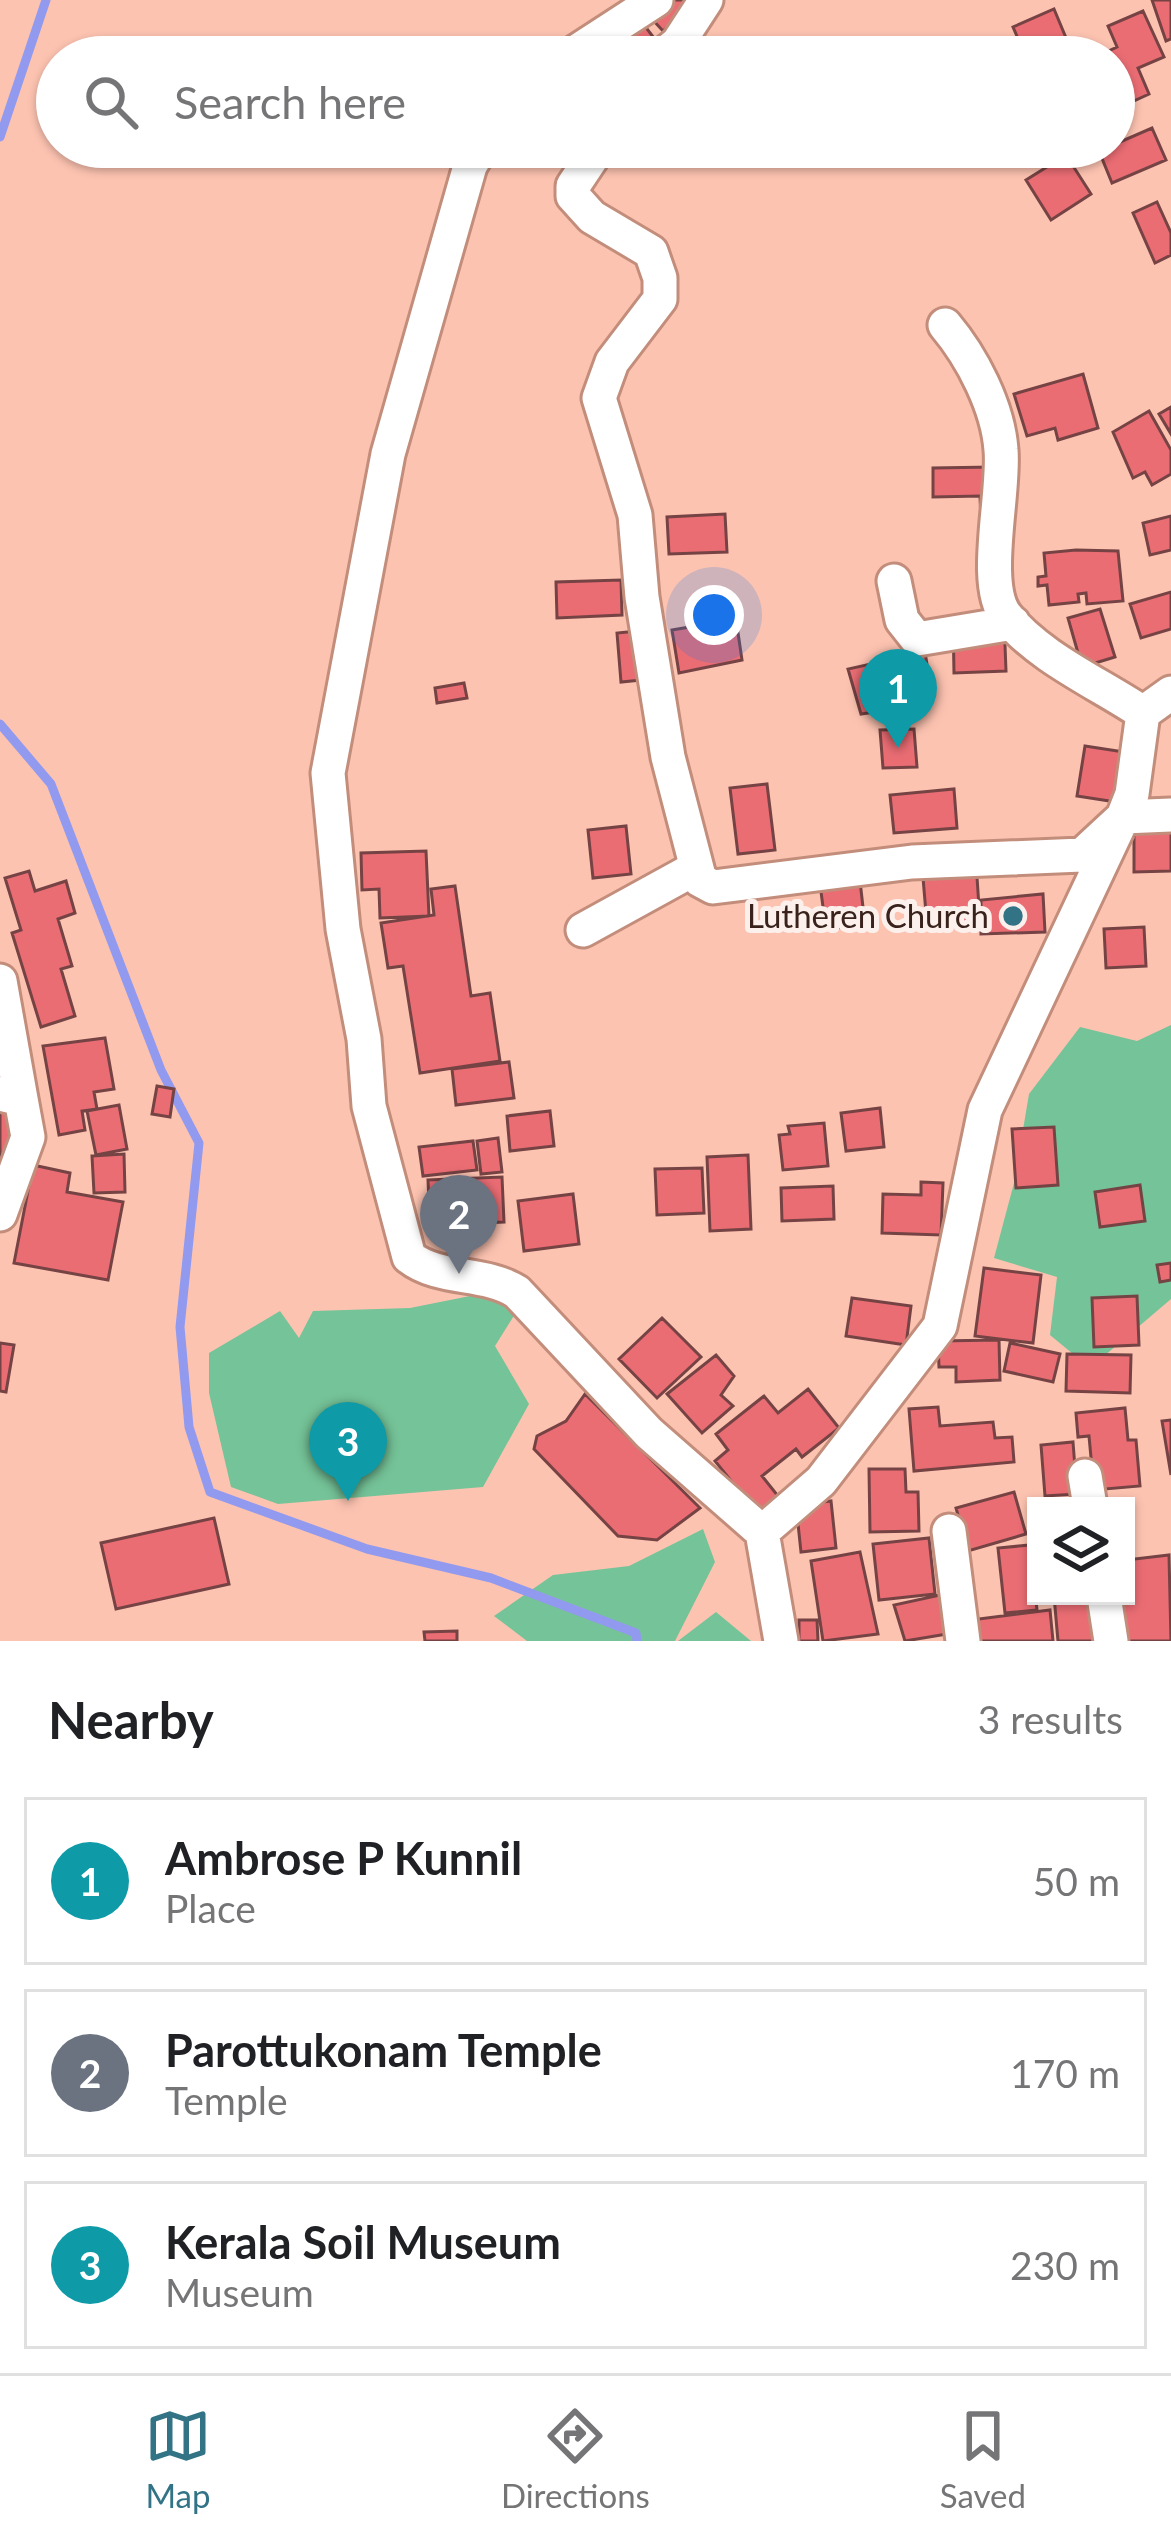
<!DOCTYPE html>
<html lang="en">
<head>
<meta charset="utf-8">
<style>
	:root { --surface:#fff; --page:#f2f2f2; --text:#202124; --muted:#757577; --line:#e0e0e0; --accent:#327486 }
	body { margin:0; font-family:Lato,sans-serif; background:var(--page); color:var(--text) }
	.controls { position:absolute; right:36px; bottom:36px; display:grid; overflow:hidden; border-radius:0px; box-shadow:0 3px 9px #0004 }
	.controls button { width:108px; height:108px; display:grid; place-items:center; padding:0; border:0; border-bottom:3px solid var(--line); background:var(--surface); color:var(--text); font:60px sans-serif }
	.you { position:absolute; left:714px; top:615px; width:42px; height:42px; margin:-30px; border:9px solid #fff; border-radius:50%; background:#1a73e8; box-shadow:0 0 0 18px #1a73e833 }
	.badge { display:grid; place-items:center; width:78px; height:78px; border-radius:50%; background:var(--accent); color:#fff; font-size:39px; font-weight:700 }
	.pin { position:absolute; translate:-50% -99px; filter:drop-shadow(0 3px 6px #0008) }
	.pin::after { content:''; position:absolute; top:63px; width:42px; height:36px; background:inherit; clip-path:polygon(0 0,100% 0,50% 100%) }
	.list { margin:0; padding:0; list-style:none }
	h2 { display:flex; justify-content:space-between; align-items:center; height:156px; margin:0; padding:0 48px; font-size:51px }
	h2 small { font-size:39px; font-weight:400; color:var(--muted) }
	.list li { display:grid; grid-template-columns:78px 1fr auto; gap:36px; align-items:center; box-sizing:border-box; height:168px; margin:0 24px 24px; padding:0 24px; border:3px solid var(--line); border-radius:0px }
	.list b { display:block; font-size:45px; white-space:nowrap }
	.list p { margin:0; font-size:39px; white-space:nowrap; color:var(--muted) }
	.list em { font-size:39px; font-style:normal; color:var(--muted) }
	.icon { flex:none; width:66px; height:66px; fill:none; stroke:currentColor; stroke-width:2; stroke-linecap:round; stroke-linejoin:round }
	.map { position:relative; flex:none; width:1171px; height:1641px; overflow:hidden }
	.search { position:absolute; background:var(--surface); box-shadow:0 3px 9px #0004; left:36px; right:36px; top:36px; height:132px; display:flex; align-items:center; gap:30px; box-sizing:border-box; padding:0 42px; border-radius:66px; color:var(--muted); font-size:45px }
	.sheet { height:732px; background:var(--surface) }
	nav { display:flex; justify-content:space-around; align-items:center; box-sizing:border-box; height:168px; border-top:3px solid var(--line); background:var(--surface); font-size:33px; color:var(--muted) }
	nav a { display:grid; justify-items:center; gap:6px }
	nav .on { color:var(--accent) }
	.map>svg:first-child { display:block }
	.green { fill:#75c398 }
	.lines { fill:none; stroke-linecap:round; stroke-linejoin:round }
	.stream { stroke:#929aef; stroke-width:9 }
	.building { fill:#eb6d74; stroke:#764344; stroke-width:3 }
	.street-casing { stroke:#c38d7b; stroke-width:39 }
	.street { stroke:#fff; stroke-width:33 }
	.poi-dot { fill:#327486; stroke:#fcf0ec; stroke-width:4.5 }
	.labels { text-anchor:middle; stroke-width:10; stroke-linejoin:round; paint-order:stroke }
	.poi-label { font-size:33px; fill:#38221b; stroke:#fcf0ec; text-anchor:end }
</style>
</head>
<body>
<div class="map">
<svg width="1171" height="1641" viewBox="0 0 1171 1641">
	<rect width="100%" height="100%" fill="#fdc3b1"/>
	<path class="green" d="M1171 1025V1299L1090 1368 1050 1335 1057 1277 994 1258 1014 1183 1029 1094 1080 1027 1137 1041Z
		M490 1292 515 1314 495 1346 529 1404 483 1487 278 1504 231 1487 209 1393V1353L280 1311 299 1338 313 1311 410 1308Z
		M703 1529 715 1562 675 1641H527L494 1616 553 1575 629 1566Z
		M716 1612 751 1641H678Z"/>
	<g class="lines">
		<path class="stream" d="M0 137 46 0
			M0 724 51 784 161 1070 199 1143 180 1327 189 1427 210 1492 367 1549 491 1578 636 1633 637 1641"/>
	</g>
	<path class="building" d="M651 0H684L690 9 663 31 640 6Z
		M1152 0H1171V39L1166 41Z
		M1054 9 1074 57H1026L1013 27Z
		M1143 11 1164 57 1138 68 1149 94 1125 105 1114 80V57L1102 54 1117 47 1108 26Z
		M638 17 657 42 640 57H600L594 49Z
		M1152 128 1166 160 1112 183 1099 151Z
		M1066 155 1091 194 1051 220 1026 180Z
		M1157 202 1171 233V255L1155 263 1133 213Z
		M1083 374 1098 428 1058 440 1055 428 1027 436 1014 394Z
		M1171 407V434L1159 414Z
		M1149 411 1171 450V474L1152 485 1145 472 1133 478 1113 432Z
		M992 467 981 522 980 496 933 497V468Z
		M725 514 727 552 669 554 667 517Z
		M1171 516V550L1150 555 1143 523Z
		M1076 550 1118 551 1123 601 1087 604 1086 593 1078 594 1079 602 1049 605 1047 585 1038 586V577L1046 576 1044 553Z
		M621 580 622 615 557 618 556 582Z
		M1171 592V629L1141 638 1130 604Z
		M1100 609 1115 657 1082 667 1068 618Z
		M736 619 742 660 679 673 672 630Z
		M1004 619 1006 671 954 673 953 621Z
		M648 630 652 679 621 682 617 633Z
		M925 652 932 696H924L923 705 861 714 848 669Z
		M464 683 467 698 437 703 435 688Z
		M914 729 917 767 883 768 880 730Z
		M1085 746 1124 752 1116 802 1077 796Z
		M767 784 775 850 738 854 730 788Z
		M954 789 957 828 894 833 890 795Z
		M626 826 631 874 593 878 588 830Z
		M1171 826V871L1134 872V830Z
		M426 851 429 916 380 918 379 889 362 890 361 853Z
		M976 862 980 922 927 925 922 866Z
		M29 871 35 891 66 881 75 913 58 919 72 966 61 969 75 1016 41 1027 12 933 21 930 5 878Z
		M859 872 865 925 826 929 819 877Z
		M455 886 471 996 490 993 500 1061 420 1073 403 966 388 968 381 923 434 915 431 889Z
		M1043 894 1045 932 981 934V900Z
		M1144 927 1146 966 1106 968 1104 929Z
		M105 1038 114 1089 94 1092 97 1109 82 1111 85 1130 59 1135 43 1046Z
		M509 1062 514 1098 456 1105 452 1069Z
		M157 1086 174 1089 170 1117 152 1114Z
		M119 1105 127 1149 96 1155 87 1111Z
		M880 1108 884 1147 846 1151 841 1113Z
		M0 1111 22 1116 11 1158 0 1156Z
		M550 1111 554 1146 510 1151 507 1116Z
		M824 1123 828 1166 783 1170 779 1135 790 1134 788 1126Z
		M1054 1127 1058 1185 1016 1188 1012 1129Z
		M498 1138 502 1172 481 1174 477 1141Z
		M473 1141 477 1170 423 1176 419 1147Z
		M124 1154 125 1192 94 1193 92 1156Z
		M748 1155 751 1229 710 1231 707 1157Z
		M33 1165 70 1173 67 1192 123 1202 108 1280 14 1263Z
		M702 1168 704 1213 657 1215 655 1169Z
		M502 1177 504 1222 430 1225 428 1180Z
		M921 1182 943 1183 941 1235 882 1233 883 1194 921 1195Z
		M1140 1185 1145 1221 1100 1227 1095 1192Z
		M833 1186 834 1219 782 1221 781 1188Z
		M573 1194 579 1244 524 1251 518 1201Z
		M1171 1263V1280L1160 1282 1157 1265Z
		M984 1268 1041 1275 1033 1343 975 1336Z
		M1137 1296 1139 1345 1094 1347 1092 1298Z
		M852 1298 911 1306 906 1345 846 1336Z
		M662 1318 701 1357 657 1398 619 1359Z
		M999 1340 1000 1380 956 1382V1367H939L938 1341Z
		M0 1343 14 1345 6 1392 0 1391Z
		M1010 1343 1060 1354 1053 1382 1004 1371Z
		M1067 1354 1131 1355 1130 1393 1066 1391Z
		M716 1355 734 1376 721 1395 733 1406 702 1433 667 1394Z
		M808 1389 839 1428 802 1457 796 1449 762 1476 778 1496 757 1513 715 1461 728 1450 716 1434 764 1396 778 1413Z
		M585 1394 700 1508 657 1540 618 1536 534 1449 537 1436 566 1421Z
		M938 1407 940 1426 993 1422 995 1438 1012 1437 1014 1462 914 1471 909 1409Z
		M1125 1408 1128 1440H1136L1140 1486 1094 1490 1089 1436 1078 1437 1076 1413Z
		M1171 1420V1475L1162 1421Z
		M1073 1442 1077 1494 1045 1496 1041 1445Z
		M869 1469H905L906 1492H918L919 1531 870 1532Z
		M1014 1492 1026 1534 968 1551 956 1508Z
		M1082 1500V1506H1041V1502Z
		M831 1501 836 1548 801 1552 796 1505Z
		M214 1518 229 1584 116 1609 101 1543Z
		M929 1538 935 1594 879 1600 873 1544Z
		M1030 1545 1037 1610 1005 1613 998 1548Z
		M860 1552 878 1634 823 1641 811 1561Z
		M1169 1555 1171 1641H1124L1119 1596H1126V1560Z
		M940 1595 947 1634 905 1641 894 1605Z
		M1054 1596H1097L1101 1641H1058Z
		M1050 1610 1053 1641H966L963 1621Z
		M799 1620H817L818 1641H799Z
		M457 1631V1641H425L424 1632Z"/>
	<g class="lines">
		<defs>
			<path id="street" d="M568 57 656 0
				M661 57 678 43 706 0
				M481 147 470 166 388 454 328 773 343 929 364 1039 369 1106 409 1257C440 1281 484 1271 517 1292L649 1433 762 1532 781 1641
				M599 147 573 186V196L592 217 651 252 660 278V299L612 362 599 398 635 515 642 597 668 757 700 880 713 887 912 862 1082 855 1123 817 1171 815
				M945 325C972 357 998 407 1001 450 1005 493 981 584 1006 616 1038 657 1100 684 1143 713
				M894 581 902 620 917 639 1013 623
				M583 930 694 869
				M0 981 21 1099
				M0 1094 21 1099 28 1137 0 1214
				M1085 1476 1090 1506
				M949 1531 963 1641
				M762 1532 821 1481 940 1326 985 1110 1123 817 1132 794 1143 713 1171 693
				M1104 1596 1111 1641"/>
		</defs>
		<use href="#street" class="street-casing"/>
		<use href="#street" class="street"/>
	</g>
	<circle class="poi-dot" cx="1013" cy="916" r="12"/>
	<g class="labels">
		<g class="poi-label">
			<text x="989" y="928">Lutheren Church</text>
		</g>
	</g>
</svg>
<div class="controls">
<button><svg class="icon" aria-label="layers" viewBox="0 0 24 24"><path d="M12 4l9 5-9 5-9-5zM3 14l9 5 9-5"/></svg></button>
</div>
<div class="you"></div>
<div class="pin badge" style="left:898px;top:748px;background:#0f9aa8">1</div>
<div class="pin badge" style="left:459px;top:1274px;background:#6b7280">2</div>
<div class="pin badge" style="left:348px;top:1501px;background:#0f9aa8">3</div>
<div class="search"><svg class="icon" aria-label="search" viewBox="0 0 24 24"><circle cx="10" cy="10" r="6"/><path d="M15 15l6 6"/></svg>Search here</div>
</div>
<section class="sheet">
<h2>Nearby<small>3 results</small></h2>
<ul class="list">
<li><span class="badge" style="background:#0f9aa8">1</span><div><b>Ambrose P Kunnil</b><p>Place</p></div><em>50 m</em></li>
<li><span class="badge" style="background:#6b7280">2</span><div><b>Parottukonam Temple</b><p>Temple</p></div><em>170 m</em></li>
<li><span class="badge" style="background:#0f9aa8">3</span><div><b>Kerala Soil Museum</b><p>Museum</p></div><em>230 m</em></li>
</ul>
</section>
<nav>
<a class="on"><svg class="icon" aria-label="map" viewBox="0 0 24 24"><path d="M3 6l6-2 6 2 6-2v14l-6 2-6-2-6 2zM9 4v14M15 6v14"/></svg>Map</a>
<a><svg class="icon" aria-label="directions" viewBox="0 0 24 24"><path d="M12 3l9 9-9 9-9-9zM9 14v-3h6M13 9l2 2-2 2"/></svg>Directions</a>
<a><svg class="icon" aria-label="saved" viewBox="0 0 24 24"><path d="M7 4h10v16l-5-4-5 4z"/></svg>Saved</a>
</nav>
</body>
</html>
